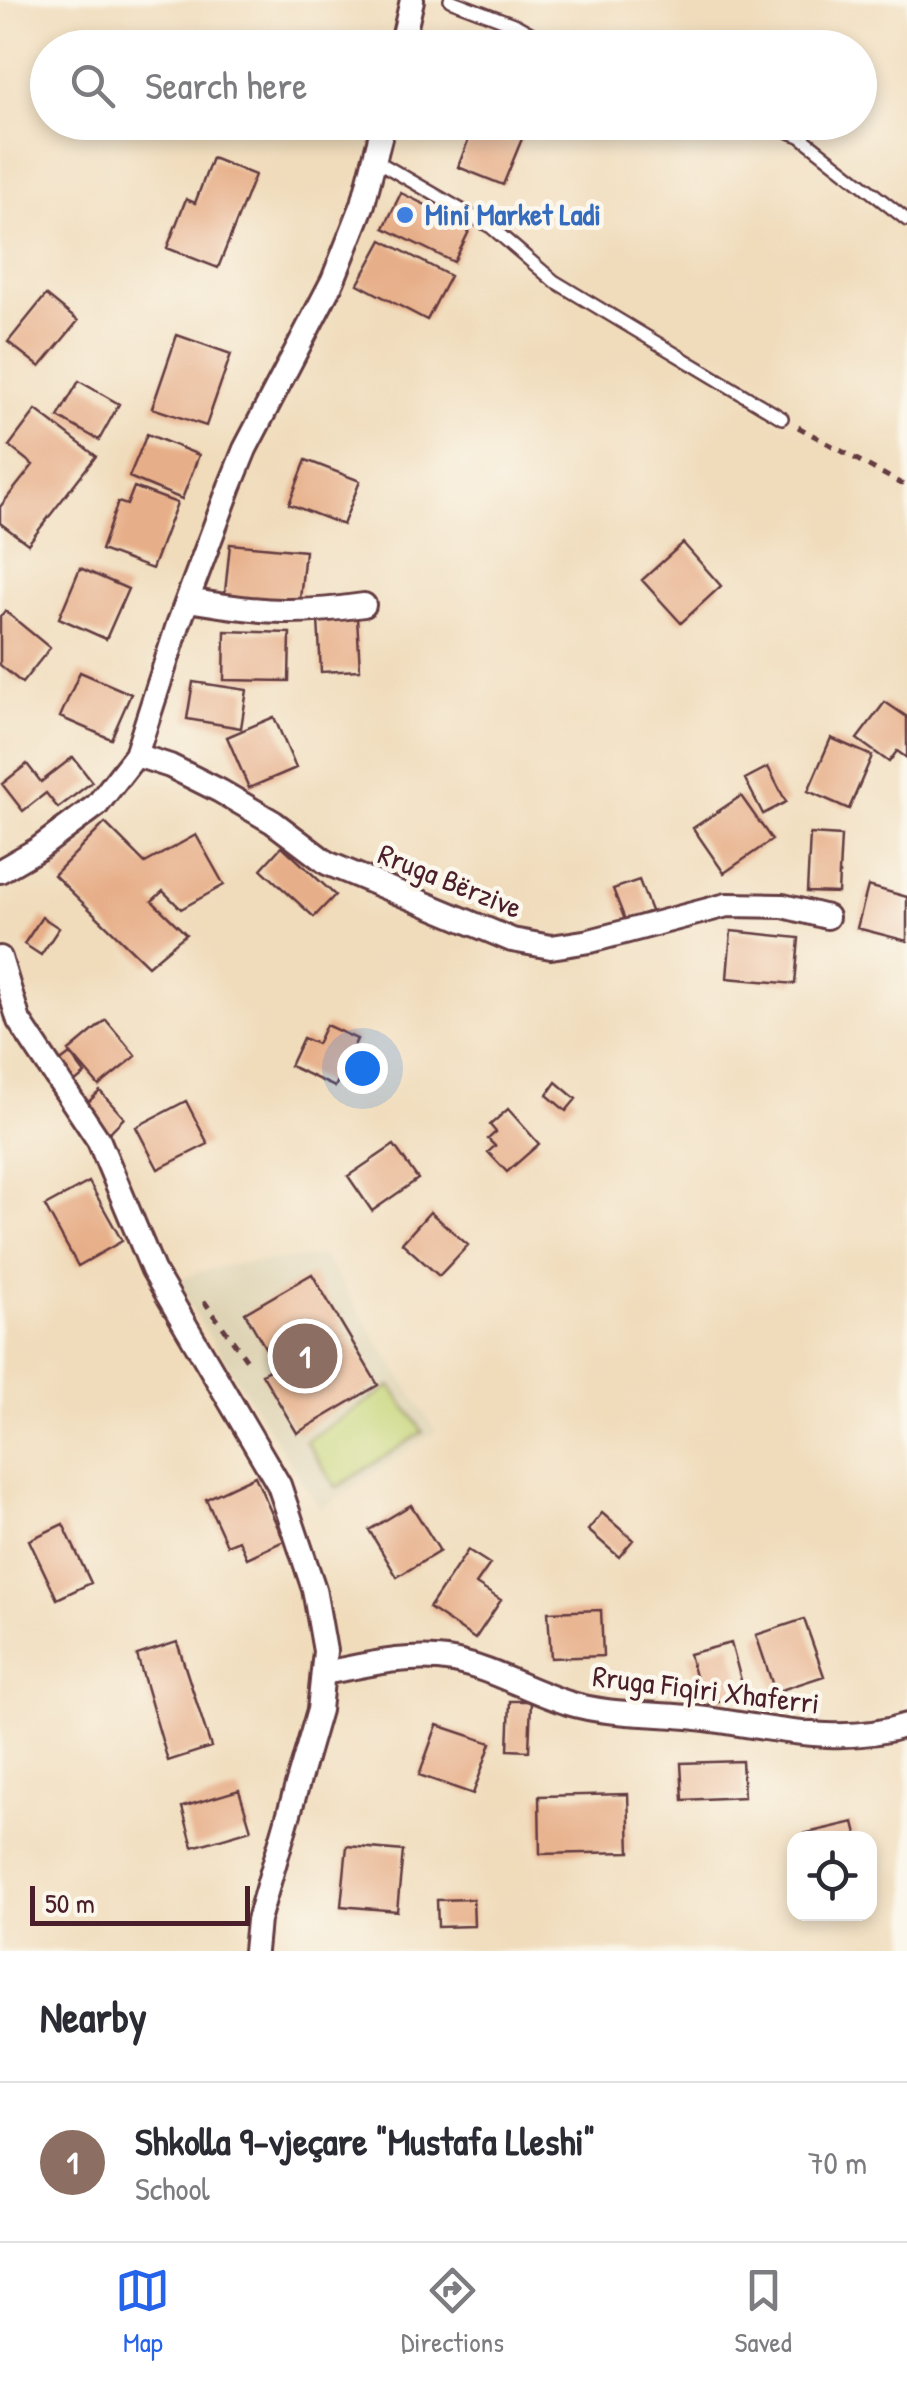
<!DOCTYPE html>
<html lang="en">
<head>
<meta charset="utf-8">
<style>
	:root { --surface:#fff; --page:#f2f2f3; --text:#2b2b33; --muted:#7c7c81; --line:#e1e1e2; --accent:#2563eb }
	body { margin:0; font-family:"Patrick Hand",sans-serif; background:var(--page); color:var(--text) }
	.controls { position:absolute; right:30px; bottom:30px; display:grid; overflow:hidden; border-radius:20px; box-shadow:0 5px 15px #0003 }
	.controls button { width:90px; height:90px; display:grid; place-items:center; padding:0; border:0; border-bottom:2px solid var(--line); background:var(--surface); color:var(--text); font:50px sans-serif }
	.scale { position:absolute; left:30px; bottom:25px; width:220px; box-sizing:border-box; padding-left:10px; border:5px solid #4a1f2b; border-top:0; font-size:28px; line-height:35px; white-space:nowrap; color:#4a1f2b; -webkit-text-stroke:8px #fbf7ec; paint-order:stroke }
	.you { position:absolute; left:362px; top:1068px; width:35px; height:35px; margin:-25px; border:8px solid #fff; border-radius:50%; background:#1a73e8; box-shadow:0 0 0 15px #1a73e833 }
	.badge { display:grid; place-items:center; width:65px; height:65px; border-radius:50%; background:var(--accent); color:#fff; font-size:32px; font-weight:700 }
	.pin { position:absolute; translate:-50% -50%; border:5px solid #fff; box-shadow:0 2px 10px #0006 }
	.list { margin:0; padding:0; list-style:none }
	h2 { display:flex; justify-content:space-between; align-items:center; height:130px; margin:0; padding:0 40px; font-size:42px }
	h2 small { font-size:32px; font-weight:400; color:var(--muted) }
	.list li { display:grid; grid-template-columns:65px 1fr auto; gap:30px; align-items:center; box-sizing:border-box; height:160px; padding:0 40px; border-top:2px solid var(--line) }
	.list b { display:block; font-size:38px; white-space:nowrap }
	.list p { margin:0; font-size:32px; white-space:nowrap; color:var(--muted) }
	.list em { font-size:32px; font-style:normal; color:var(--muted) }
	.icon { flex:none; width:55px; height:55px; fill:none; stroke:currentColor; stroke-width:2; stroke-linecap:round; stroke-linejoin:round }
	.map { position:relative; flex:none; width:907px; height:1951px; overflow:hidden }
	.search { position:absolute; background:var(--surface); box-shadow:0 5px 15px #0003; left:30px; right:30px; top:30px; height:110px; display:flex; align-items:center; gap:25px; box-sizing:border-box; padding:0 35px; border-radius:55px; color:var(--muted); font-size:38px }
	.sheet { height:290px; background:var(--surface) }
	nav { display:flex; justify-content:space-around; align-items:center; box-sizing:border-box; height:140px; border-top:2px solid var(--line); background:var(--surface); font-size:28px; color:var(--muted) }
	nav a { display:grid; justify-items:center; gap:5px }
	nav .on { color:var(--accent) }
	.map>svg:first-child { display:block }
	.built { fill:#ded3b4 }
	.green { fill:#c5d476; stroke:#887a50; stroke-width:2.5 }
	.building { fill:#e7af89 }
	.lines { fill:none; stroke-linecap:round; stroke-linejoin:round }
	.lane-casing { stroke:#633b41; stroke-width:16 }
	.street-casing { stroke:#633b41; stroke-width:28 }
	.path { stroke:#633b41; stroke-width:5; stroke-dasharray:8 8; stroke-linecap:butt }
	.lane { stroke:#fff; stroke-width:11 }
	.street { stroke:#fff; stroke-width:22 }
	.shop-dot { fill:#3f7fe0; stroke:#fbf7ec; stroke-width:4 }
	.labels { text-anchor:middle; stroke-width:9; stroke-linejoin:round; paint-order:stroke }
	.shop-label { font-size:30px; font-weight:bold; fill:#366cbe; stroke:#fbf7ec; text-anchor:start }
	.street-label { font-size:30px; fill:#4a1f2b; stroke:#fbf7ec }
</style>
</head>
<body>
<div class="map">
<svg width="907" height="1951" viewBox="0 0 907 1951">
	<rect width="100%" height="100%" fill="#fbf7ec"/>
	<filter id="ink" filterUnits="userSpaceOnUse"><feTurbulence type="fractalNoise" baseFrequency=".01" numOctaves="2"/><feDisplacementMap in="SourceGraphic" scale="20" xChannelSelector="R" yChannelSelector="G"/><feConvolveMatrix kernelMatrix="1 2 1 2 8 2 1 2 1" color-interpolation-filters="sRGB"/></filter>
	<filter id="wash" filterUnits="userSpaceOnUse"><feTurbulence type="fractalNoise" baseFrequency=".0048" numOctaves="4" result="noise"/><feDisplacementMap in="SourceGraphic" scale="40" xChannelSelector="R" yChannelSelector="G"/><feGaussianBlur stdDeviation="2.25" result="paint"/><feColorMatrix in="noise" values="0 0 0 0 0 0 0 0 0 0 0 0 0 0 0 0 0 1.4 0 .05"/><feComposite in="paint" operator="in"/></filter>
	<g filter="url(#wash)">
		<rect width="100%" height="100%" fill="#f0dcbb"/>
		<path class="built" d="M323 1256 436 1431 320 1509 175 1282 195 1273 237 1264Z"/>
		<path class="green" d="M391 1386 423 1432 336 1488 306 1441Z"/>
		<g id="blocks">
			<path class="building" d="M475 122H511L526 129 503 185 458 167Z
				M212 158 255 175 218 268 167 248 186 199 195 203Z
				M401 193 471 227 454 262 384 228Z
				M382 240 450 276 427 320 358 284Z
				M46 295 78 321 40 367 8 342Z
				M177 335 231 354 206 426 152 408Z
				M79 381 119 404 99 440 58 417Z
				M36 410 96 456 28 544 0 523V507L33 465 9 446Z
				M147 434 199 455 182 499 129 477Z
				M306 460 360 481 343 525 289 504Z
				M134 487 177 503 152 569 101 550 118 502 127 505Z
				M683 543 721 586 681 623 642 580Z
				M230 544 305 551 299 609 224 602Z
				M80 568 128 589 106 639 59 618Z
				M5 611 50 648 22 683 0 665V617Z
				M357 617 360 670 321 672 318 620Z
				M225 631 290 633 289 681 224 680Z
				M80 672 131 694 111 739 60 717Z
				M193 682 247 690 241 728 187 719Z
				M885 702 907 717V758L897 751 889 762 857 739Z
				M274 717 296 768 249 788 227 737Z
				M831 738 872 756 849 809 808 791Z
				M73 757 92 782 58 808 46 793 23 811 2 784 27 764 41 782Z
				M768 767 786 802 763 814 745 779Z
				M741 796 772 840 724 873 693 828Z
				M105 823 145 863 196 835 224 885 181 909 163 891 152 901 186 934 148 966 54 875Z
				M810 834 841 836 838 893 807 892Z
				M282 846 335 895 314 917 261 869Z
				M639 880 651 911 625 920 613 889Z
				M868 886 907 897V941L857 928Z
				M42 917 59 928 41 955 24 944Z
				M731 931 799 938 795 984 727 978Z
				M106 1020 136 1056 99 1086 69 1051Z
				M326 1025 357 1039 335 1087 290 1066 303 1038 317 1044Z
				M70 1054 85 1074 74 1083 58 1063Z
				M556 1082 576 1099 566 1111 547 1095Z
				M100 1091 124 1118 109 1133 85 1105Z
				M186 1101 208 1144 158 1169 136 1127Z
				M508 1109 539 1144 507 1172 488 1152 495 1146 488 1139 496 1132 490 1125Z
				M394 1145 418 1179 372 1211 348 1176Z
				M89 1182 122 1241 78 1266 45 1206Z
				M430 1212 468 1245 439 1276 402 1243Z
				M312 1274 378 1385 297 1433 262 1374 276 1366 245 1313Z
				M255 1476 284 1541 247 1558 239 1540 227 1545 206 1499Z
				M411 1505 440 1551 397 1577 369 1530Z
				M602 1513 633 1540 619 1557 588 1530Z
				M63 1524 91 1583 57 1599 29 1540Z
				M468 1550 490 1564 476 1584 501 1600 475 1639 429 1608Z
				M601 1610 603 1656 551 1658 548 1612Z
				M804 1619 824 1676 775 1692 756 1635Z
				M177 1642 211 1747 168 1761 137 1655Z
				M731 1643 745 1695 703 1706 689 1654Z
				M510 1701H531L529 1751 508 1750Z
				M437 1725 491 1743 473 1794 419 1775Z
				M742 1761 744 1797 683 1800 681 1763Z
				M239 1790 251 1830 193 1847 182 1807Z
				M628 1794 630 1852 540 1854 539 1796Z
				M854 1822 858 1838H804L803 1834Z
				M347 1846 403 1851 397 1911 341 1906Z
				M473 1899 474 1926 438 1927 437 1900Z"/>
		</g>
	</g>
	<g filter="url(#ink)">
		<use href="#blocks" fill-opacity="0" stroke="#633b41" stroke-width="2.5"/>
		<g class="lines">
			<defs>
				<path id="lane" d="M450 0 516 25 557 48
					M763 122 800 136 907 220
					M375 160 491 227 554 281 782 418"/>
				<path id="street" d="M401 48 412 0
					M189 600C257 612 295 615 364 605
					M136 755 170 766 220 791 273 822 327 863 512 940 551 947 590 941 727 905 783 906 827 917
					M0 871 38 849 97 805 136 755 178 625 230 486 245 449 333 280 363 204 384 122
					M0 958 19 1021 99 1141 153 1270 279 1485 314 1589 325 1651 319 1710 258 1920 255 1951
					M325 1673C365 1665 411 1653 453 1661 493 1669 529 1691 568 1703 607 1715 648 1713 688 1717 762 1724 834 1749 907 1725"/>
			</defs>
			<use href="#lane" class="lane-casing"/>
			<use href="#street" class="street-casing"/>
			<path class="path" d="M798 427 907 487
				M204 1301 249 1363"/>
			<use href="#lane" class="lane"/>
			<use href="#street" class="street"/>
		</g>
	</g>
	<circle class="shop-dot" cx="405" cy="215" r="10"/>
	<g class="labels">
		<g class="shop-label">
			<text x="425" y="225">Mini Market Ladi</text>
		</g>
		<g class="street-label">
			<text transform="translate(450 881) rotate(22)" y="10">Rruga Bërzive</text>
			<text transform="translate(706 1690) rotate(7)" y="10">Rruga Fiqiri Xhaferri</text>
		</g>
	</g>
</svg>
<div class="controls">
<button><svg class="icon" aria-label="locate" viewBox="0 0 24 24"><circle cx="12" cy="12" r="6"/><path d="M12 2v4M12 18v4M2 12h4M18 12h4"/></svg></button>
</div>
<div class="scale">50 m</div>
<div class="you"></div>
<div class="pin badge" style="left:305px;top:1356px;background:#8d6e63">1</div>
<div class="search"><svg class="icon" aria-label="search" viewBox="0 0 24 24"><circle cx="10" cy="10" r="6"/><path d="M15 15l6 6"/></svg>Search here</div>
</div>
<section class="sheet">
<h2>Nearby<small></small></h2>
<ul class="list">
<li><span class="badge" style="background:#8d6e63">1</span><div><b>Shkolla 9-vjeçare &quot;Mustafa Lleshi&quot;</b><p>School</p></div><em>70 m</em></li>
</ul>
</section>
<nav>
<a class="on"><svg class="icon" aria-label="map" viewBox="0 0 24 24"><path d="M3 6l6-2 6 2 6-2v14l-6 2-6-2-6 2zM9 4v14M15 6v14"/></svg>Map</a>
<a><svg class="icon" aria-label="directions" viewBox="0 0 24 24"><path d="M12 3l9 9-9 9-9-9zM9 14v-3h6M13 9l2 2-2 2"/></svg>Directions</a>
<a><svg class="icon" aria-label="saved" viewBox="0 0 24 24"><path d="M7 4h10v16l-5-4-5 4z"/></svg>Saved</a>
</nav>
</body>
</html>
